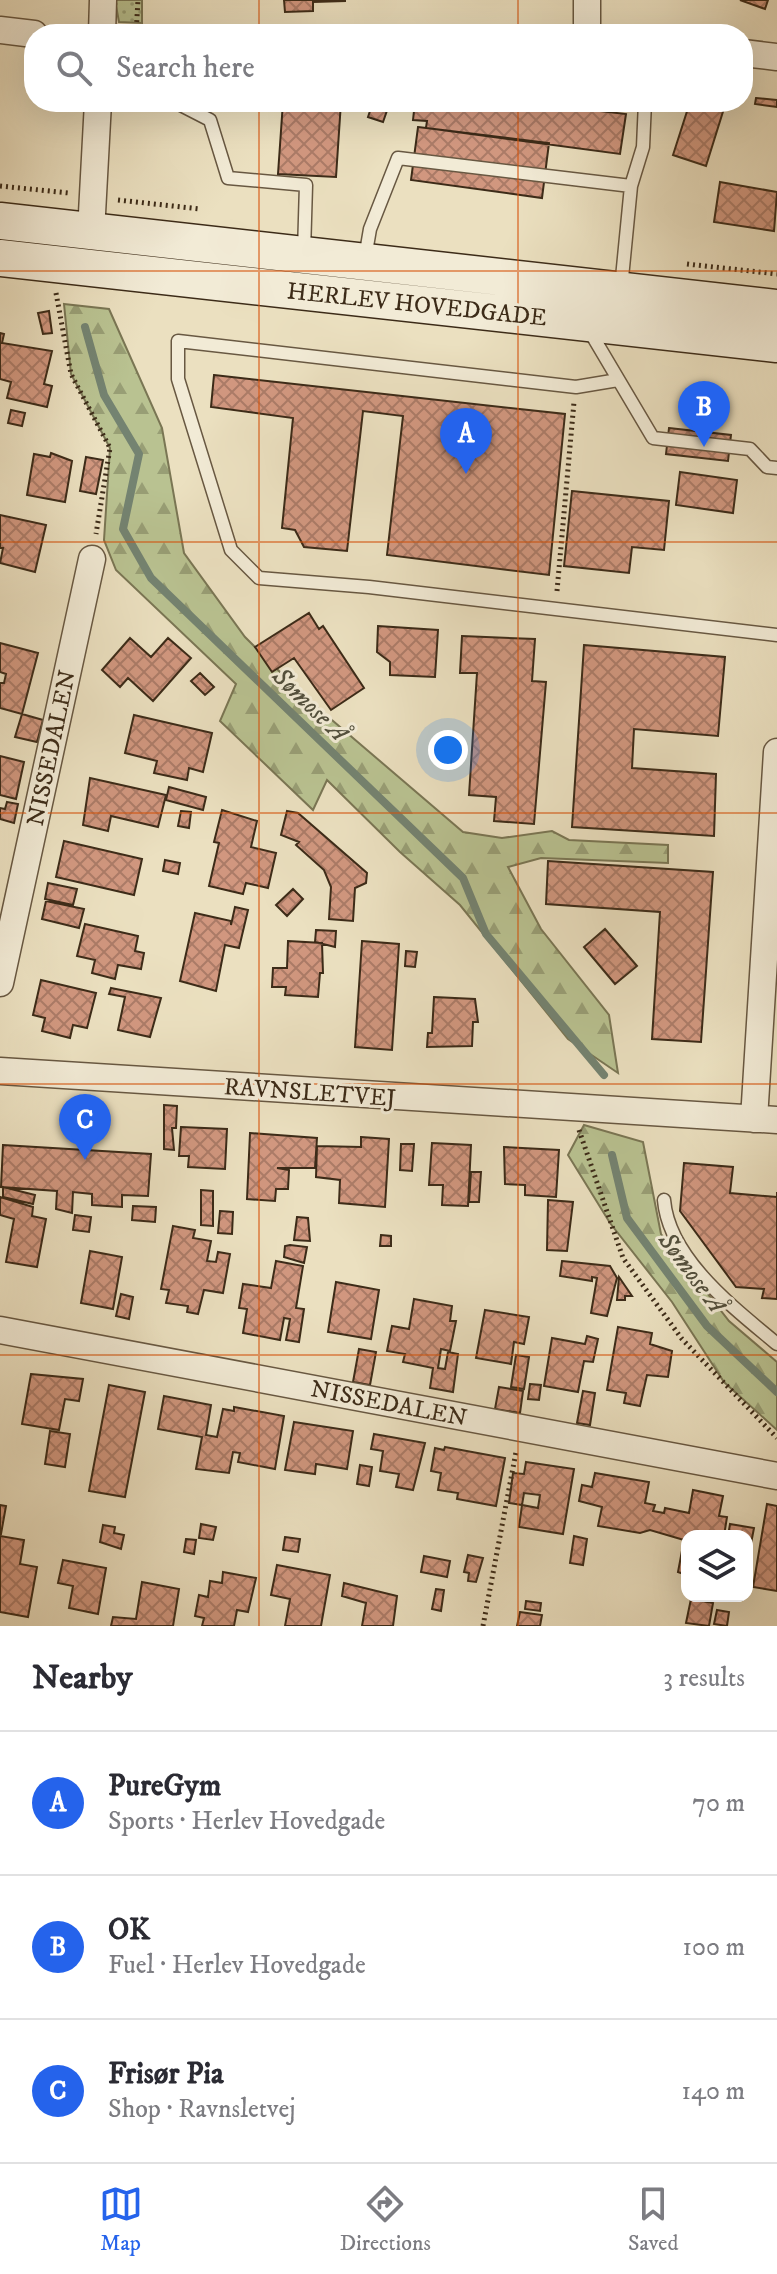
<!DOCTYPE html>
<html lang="en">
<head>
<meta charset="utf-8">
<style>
	:root { --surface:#fff; --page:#f7f7f7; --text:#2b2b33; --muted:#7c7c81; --line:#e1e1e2; --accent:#2563eb }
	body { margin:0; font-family:"IM FELL DW Pica",serif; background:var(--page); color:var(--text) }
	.controls { position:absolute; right:24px; bottom:24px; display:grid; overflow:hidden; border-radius:16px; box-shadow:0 8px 32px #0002 }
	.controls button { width:72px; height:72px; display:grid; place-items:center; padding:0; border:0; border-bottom:2px solid var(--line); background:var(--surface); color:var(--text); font:40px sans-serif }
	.you { position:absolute; left:448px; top:750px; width:28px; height:28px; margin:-20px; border:6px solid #fff; border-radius:50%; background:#1a73e8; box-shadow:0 0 0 12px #1a73e833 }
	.badge { display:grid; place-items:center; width:52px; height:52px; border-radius:50%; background:var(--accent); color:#fff; font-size:26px; font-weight:700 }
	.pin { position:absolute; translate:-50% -66px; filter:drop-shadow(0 2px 4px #0008) }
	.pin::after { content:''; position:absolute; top:42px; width:28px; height:24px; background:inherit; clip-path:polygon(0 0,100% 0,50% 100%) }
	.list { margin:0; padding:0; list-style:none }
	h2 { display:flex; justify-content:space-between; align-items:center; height:104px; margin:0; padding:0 32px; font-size:34px }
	h2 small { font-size:26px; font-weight:400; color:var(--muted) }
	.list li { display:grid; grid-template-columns:52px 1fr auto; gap:24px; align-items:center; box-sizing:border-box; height:144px; padding:0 32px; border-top:2px solid var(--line) }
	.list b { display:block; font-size:30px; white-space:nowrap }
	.list p { margin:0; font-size:26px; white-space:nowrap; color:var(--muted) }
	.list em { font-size:26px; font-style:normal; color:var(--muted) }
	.icon { flex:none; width:44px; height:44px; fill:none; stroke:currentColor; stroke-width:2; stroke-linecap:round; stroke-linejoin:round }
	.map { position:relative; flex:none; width:777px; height:1626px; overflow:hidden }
	.search { position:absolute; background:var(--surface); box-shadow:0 8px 32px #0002; left:24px; right:24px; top:24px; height:88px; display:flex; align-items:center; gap:20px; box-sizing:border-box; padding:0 28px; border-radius:32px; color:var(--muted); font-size:30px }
	.sheet { height:536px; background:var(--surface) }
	nav { display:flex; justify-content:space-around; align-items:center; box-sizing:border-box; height:112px; border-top:2px solid var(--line); background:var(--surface); font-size:22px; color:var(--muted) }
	nav a { display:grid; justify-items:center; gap:4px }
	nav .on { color:var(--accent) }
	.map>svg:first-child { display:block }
	.grass { fill:url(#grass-dots); stroke:#7a7654; stroke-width:2 }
	.forest { fill:url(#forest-firs); stroke:#7a7654; stroke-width:2 }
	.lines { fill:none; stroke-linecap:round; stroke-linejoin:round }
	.stream { stroke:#748371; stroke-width:8 }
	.building { fill:url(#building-cross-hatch); stroke:#3c2b18; stroke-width:2 }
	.lane-casing { stroke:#685842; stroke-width:15 }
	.street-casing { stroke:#685842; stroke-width:29 }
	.secondary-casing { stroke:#3c2b18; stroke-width:39 }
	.path { stroke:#3c2b18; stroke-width:5; stroke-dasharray:2 4; stroke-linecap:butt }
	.lane { stroke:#f2ebd6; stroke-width:12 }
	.street { stroke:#f2ebd6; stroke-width:26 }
	.secondary { stroke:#f2ebd6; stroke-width:36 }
	.grid { fill:none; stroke:#d7540d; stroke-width:2; stroke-opacity:0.55 }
	.labels { text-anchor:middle; stroke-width:6; stroke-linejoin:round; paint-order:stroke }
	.street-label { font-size:24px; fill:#3c2b18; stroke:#f2ebd6 }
	.water-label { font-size:26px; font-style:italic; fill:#53503d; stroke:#f2ebd6 }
</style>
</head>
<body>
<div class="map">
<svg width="777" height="1626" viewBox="0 0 777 1626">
	<defs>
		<pattern id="grass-dots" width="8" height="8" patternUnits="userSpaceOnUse" patternTransform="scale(2)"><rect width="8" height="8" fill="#b9c291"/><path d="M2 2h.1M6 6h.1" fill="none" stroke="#989e75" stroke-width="1.8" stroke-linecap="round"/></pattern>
		<pattern id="forest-firs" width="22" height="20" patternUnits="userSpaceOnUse" patternTransform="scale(2)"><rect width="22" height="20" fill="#b9c291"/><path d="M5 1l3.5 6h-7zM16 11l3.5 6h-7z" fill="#989e75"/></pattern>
		<pattern id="building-cross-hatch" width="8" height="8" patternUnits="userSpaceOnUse" patternTransform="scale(2)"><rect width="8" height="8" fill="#d1977f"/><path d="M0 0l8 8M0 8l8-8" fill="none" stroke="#ab7b67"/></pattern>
	</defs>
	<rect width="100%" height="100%" fill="#ebe0c0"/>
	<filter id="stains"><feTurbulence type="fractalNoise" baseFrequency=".0025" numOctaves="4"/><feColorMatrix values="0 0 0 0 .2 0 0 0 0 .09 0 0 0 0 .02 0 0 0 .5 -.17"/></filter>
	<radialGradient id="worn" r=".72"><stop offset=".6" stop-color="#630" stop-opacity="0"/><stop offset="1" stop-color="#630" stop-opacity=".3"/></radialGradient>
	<path class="grass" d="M115 0H142V23L119 22Z"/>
	<path class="forest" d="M64 304 109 309 162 428 184 553 245 637 305 697 463 832 502 838 552 831 569 840 668 845V863L541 858 508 867 541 929 609 1015 618 1073 568 1039 460 905 400 852 327 780 313 810 220 721 236 684 116 570 104 540 110 448 71 374Z
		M584 1125 643 1142 661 1234 729 1321 777 1362V1430L724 1382 672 1302 610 1223 568 1155Z"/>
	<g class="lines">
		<path class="stream" d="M85 327 104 395 139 454 123 529 151 578 463 878 486 934 604 1075
			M612 1155 627 1218 707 1326 777 1392"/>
	</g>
	<path class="building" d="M284 0H345V1L313 2V11L285 12Z
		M740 0H768L765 9Z
		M756 98 777 100V107L755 104Z
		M283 102H341L336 177 278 174Z
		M373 102H390L383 122 368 117Z
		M415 102H593L592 110 626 114 620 154 426 128 427 121 413 120Z
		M690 102H726L706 166 673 155Z
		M418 127 549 143 542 198 411 180Z
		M720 182 777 192 774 231 714 222Z
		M49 311 52 333 43 334 38 313Z
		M0 333 4 334 2 343 52 351 44 384 52 386 47 407 7 398 11 382 0 379Z
		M214 375 565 414 549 575 387 555 403 416 363 411 347 551 304 547 295 530 282 528 293 418 211 407Z
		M11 410 25 413 22 426 8 423Z
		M669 428 731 435 728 461 666 454Z
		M51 453 72 461 65 502 27 495 34 454 50 457Z
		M86 457 103 460 96 494 80 491Z
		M680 472 737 480 733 513 676 505Z
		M572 491 669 501 664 550 632 547 629 573 564 566Z
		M0 515 46 525 35 572 0 563 3 548H0Z
		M309 613 319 629 323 626 364 688 331 710 294 658 272 672 255 647Z
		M378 626 438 630 435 677 390 675V662L377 652Z
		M462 636 535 639 532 681 546 682 534 824 494 821 496 797 469 795 477 673H460Z
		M130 638 151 657 168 638 191 658 153 701 128 678 120 687 102 670Z
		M0 643 38 653 22 714 0 708V683H4L6 674 0 672Z
		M584 645 725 657 718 736 634 729 632 768 716 774 714 836 572 827Z
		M200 673 214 687 205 695 191 681Z
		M22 714 43 720 37 742 15 737Z
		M134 715 212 733 203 772 189 768 187 780 154 773 157 761 125 753Z
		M0 756 24 762 16 799 0 795Z
		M90 778 166 795 158 827 111 816 108 831 83 825Z
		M169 787 206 797 203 810 166 800Z
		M7 802 18 804 14 823 0 819V808L5 809Z
		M222 810 257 821 251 847 276 853 268 888 246 883 243 894 209 886 219 843 214 842Z
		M181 811 191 812 189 828 178 826Z
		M287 811 298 813 367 873 366 883 355 888 353 921 329 919 331 887 324 870 296 845 299 842 281 835Z
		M64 841 142 859 134 895 56 877Z
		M165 860 180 863 178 874 163 871Z
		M548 861 713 872 701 1042 652 1039 660 912 546 904Z
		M48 883 77 889 73 905 45 899Z
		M293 889 303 899 287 916 276 905Z
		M46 901 84 909 79 928 42 919Z
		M235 907 248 910 239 948 225 945 216 991 180 981 195 913 231 921V925Z
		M85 924 138 936 135 951 144 953 141 969 118 965 115 979 92 973 95 960 77 956Z
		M605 929 637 966 615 984 584 947Z
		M316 930 336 931 335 947 315 942Z
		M288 941 322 943 323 973H320L318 997 285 995 286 987H272L273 968H287Z
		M362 941 399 944 392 1050 355 1047Z
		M406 951 417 952 415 967 405 966Z
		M41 980 96 993 87 1028 73 1025 70 1038 42 1031 45 1018 33 1015Z
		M111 988 161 998 150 1037 118 1030 125 997 109 994Z
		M434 997 475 999 478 1022H473L472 1046 427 1047 428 1033H432Z
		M164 1105 177 1106 176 1128H172L174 1150 164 1149Z
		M181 1127 227 1129 225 1169 188 1167 189 1156H179Z
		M250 1133 317 1138 315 1168H277L289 1170 288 1189H276L275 1201 247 1199Z
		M361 1137 389 1139 385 1207 339 1203 340 1180 316 1177 317 1146 361 1147Z
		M432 1143 471 1145 468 1206 442 1205 443 1185H429Z
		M401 1144H414L412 1171 400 1170Z
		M3 1145 151 1154 148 1196 122 1195V1207L92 1205V1194L73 1192 72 1213 56 1209 57 1191 1 1187Z
		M504 1147 559 1150 556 1197 525 1195V1185L505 1184Z
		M684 1163 733 1167 730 1193 777 1197V1192V1299L762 1298 764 1289 736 1287 680 1211Z
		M471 1172H481L479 1202H469Z
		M3 1187 35 1195 33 1204 3 1197Z
		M201 1190 213 1191V1226L201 1225Z
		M0 1197 33 1207 32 1216 46 1219 37 1267 6 1262 14 1219 0 1215Z
		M548 1200 573 1202 567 1251 547 1250Z
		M133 1206 156 1207 155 1222 132 1220Z
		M220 1211 233 1212 232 1234 218 1233Z
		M75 1215 91 1217 89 1232 73 1230Z
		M297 1217 308 1218 310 1241 294 1240Z
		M173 1226 195 1230 193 1238 211 1241 207 1261 216 1262 218 1252 230 1254 223 1293 204 1290 198 1314 187 1312 188 1306 166 1303 169 1290 161 1289Z
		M381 1235 391 1236V1246H380Z
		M290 1245 307 1247 304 1263 284 1257 285 1246Z
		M90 1251 122 1257 113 1309 81 1303Z
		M276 1261 303 1266 296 1308 304 1309 299 1342 286 1340 290 1319 284 1318 280 1340 243 1333 247 1309 239 1308 243 1284 271 1288Z
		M562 1261 610 1266 617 1278 607 1316 591 1313 597 1278 592 1277V1281L560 1276Z
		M619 1277 632 1296H625V1300H617Z
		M336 1282 379 1290 371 1339 328 1332Z
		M121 1294 133 1297 129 1319 116 1316Z
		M414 1299 452 1306 450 1321H456L450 1351 441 1349 438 1368 445 1369 448 1352 458 1354 453 1392 430 1388 433 1368 403 1362 405 1354 387 1351 392 1326 409 1329Z
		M485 1310 529 1317 524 1344 514 1342 511 1364 476 1358Z
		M618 1327 652 1333 650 1344 672 1351 668 1377 647 1375 640 1406 624 1403 626 1393 607 1390Z
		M587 1336 598 1339 593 1362 584 1361 578 1392 544 1386 552 1338 585 1344Z
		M359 1349 376 1352 370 1385 353 1382Z
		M516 1355 529 1357 524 1389 511 1387Z
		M31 1374 83 1379 79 1401 65 1399 59 1430 22 1424Z
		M530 1384 541 1385 539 1400 528 1399Z
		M109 1385 145 1392 125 1497 89 1491Z
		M499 1387 523 1391 520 1413 495 1409Z
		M583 1391 595 1393 590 1425 577 1423Z
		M164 1396 211 1405 206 1435 217 1437 223 1409 234 1411V1407L284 1416 275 1469 238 1462 240 1453 233 1452 229 1473 196 1469 202 1437 158 1429Z
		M294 1422 353 1431 347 1469 316 1464 315 1474 285 1470Z
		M50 1431 70 1434 65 1467 45 1464Z
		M374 1434 425 1443 413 1490 396 1487 399 1474 380 1471 383 1451 371 1449Z
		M445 1447 505 1458 496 1506 457 1499 458 1493 438 1490 441 1473 431 1471 435 1448 444 1450Z
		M526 1462 574 1469 563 1534 519 1527 522 1505 538 1508 540 1495 524 1493 522 1505 509 1503 513 1473 524 1474Z
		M360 1465 372 1467 369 1486 357 1484Z
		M595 1473 649 1482 645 1503 655 1505 653 1511 664 1513 665 1508 689 1513 693 1490 723 1496 719 1516 727 1517 724 1536H687V1579L683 1578 684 1574 678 1572 684 1540 650 1530 640 1533 598 1526 602 1507 579 1501 582 1485 592 1487Z
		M767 1504 777 1506V1591L753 1587Z
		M0 1505 6 1506 1 1534H0Z
		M201 1524 216 1527 213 1540 199 1538Z
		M730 1524 754 1528 750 1549 747 1548V1536H728Z
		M103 1525 115 1527 114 1533 124 1535 121 1549 100 1542Z
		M0 1536 24 1540 20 1564 37 1567 28 1617 0 1612Z
		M574 1536 587 1539 583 1565 570 1563Z
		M285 1537 300 1539 298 1552 283 1550Z
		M186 1539 196 1540 194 1554 184 1552Z
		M468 1555 483 1558 476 1582 468 1581 469 1573 464 1572Z
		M424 1556 450 1561 447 1577 421 1572Z
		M63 1560 106 1568 98 1614 69 1608 73 1586 58 1583Z
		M277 1565 330 1575 321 1626H285L290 1599 271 1595Z
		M223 1572 256 1578 248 1612 237 1610 234 1626H202L204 1618 195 1616 199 1595 208 1597 210 1581 222 1583Z
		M142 1582 179 1589 173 1626H111L113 1617 136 1619Z
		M344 1583 397 1596 393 1626H362L366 1603 342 1596Z
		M436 1589 444 1590 441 1611 432 1609Z
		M691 1599 713 1603 709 1626 686 1623Z
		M526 1601 541 1603 540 1611 525 1609Z
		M717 1610 729 1612 727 1626 714 1624Z
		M520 1612 542 1615 540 1626H517Z"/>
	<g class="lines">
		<defs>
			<path id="lane" d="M175 102 210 120 228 178 306 185 304 252
				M365 258 370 229 398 158 631 186
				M621 288 631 186 643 147 645 102
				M589 330 653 438 750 449 767 467 777 468
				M618 380 576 387 178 341V379L231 550 259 578 369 587 777 635
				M664 1200C669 1259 734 1308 777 1344"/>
			<path id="street" d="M0 30 34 34
				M102 34 103 0
				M587 34V0
				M743 53 777 57
				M91 232 98 102
				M0 983 92 559
				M0 1071 777 1120
				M754 1119 777 752
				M0 1330 777 1476"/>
			<path id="secondary" d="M0 221 777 308
				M0 258 777 344"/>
		</defs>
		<use href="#lane" class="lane-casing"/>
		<use href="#street" class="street-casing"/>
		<use href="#secondary" class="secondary-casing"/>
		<path class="path" d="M136 34 138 0
			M0 186 69 193
			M118 200 200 209
			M687 264 777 274
			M56 293 71 374 110 448 96 534
			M557 591 574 402
			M579 1130 623 1258 682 1339 777 1438
			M483 1626 516 1452"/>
		<use href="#lane" class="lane"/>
		<use href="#street" class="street"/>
		<use href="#secondary" class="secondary"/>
	</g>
	<path class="grid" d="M259 0V34M518 0V34M259 102V1626M518 102V1626M0 271H777M0 542H777M0 813H777M0 1084H777M0 1355H777"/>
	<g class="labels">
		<g class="street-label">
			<text transform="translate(417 304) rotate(6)" y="8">HERLEV HOVEDGADE</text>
			<text transform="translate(51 748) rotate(-78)" y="8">NISSEDALEN</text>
			<text transform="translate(310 1092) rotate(4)" y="8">RAVNSLETVEJ</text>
			<text transform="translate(389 1403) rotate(11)" y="8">NISSEDALEN</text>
		</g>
		<g class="water-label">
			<text transform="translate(311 704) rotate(44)" y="9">Sømose Å</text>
			<text transform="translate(693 1272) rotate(53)" y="9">Sømose Å</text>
		</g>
	</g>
	<rect width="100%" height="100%" filter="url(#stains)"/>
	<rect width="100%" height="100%" fill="url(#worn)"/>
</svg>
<div class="controls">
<button><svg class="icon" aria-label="layers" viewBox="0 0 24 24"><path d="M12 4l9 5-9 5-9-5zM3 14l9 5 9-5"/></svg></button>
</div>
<div class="you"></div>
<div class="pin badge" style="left:466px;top:474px">A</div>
<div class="pin badge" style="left:704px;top:447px">B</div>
<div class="pin badge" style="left:85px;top:1160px">C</div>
<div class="search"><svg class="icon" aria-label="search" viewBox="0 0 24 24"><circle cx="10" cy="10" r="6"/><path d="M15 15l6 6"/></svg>Search here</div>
</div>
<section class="sheet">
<h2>Nearby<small>3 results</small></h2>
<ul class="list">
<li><span class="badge">A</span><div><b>PureGym</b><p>Sports · Herlev Hovedgade</p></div><em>70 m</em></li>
<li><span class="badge">B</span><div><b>OK</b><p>Fuel · Herlev Hovedgade</p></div><em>100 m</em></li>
<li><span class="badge">C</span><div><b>Frisør Pia</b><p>Shop · Ravnsletvej</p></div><em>140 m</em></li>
</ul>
</section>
<nav>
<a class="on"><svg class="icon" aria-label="map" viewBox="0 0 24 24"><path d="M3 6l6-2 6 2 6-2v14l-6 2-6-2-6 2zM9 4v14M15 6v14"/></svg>Map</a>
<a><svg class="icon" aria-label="directions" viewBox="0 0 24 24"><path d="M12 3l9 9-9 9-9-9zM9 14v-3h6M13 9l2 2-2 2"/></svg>Directions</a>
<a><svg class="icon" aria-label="saved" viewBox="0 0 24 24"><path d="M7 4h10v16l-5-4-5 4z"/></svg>Saved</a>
</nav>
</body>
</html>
